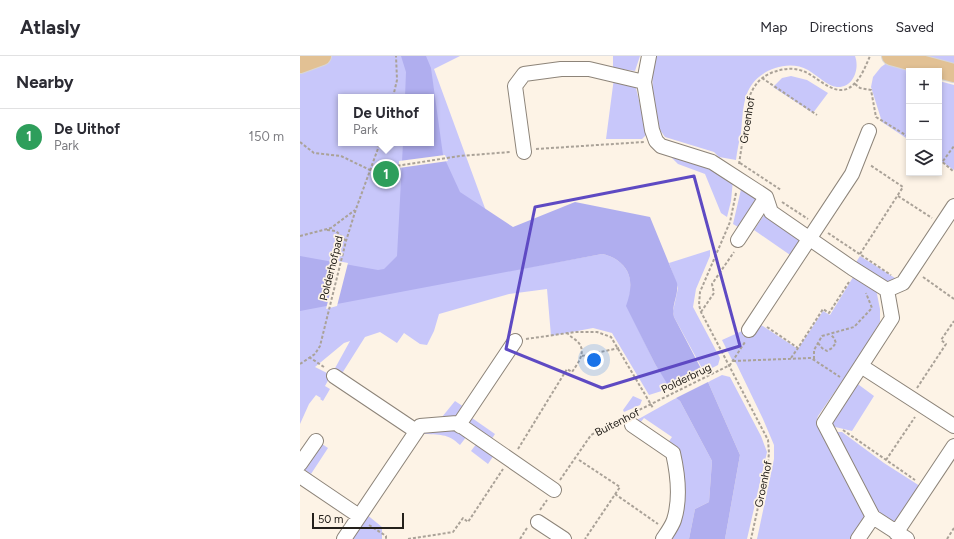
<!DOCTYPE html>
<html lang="en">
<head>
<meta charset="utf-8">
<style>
	:root { --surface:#fff; --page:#f7f7f7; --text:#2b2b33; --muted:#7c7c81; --line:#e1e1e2; --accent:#db2777 }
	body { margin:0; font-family:Figtree,sans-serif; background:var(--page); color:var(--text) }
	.controls { position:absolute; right:12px; top:12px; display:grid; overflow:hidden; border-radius:0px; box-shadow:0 2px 6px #0003 }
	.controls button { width:36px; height:36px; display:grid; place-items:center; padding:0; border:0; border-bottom:1px solid var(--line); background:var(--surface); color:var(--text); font:20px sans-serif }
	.scale { position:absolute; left:12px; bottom:10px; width:92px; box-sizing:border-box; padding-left:4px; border:2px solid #24201b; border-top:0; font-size:11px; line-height:14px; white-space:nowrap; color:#24201b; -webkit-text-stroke:3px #fdf3e6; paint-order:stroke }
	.you { position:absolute; left:294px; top:304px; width:14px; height:14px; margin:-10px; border:3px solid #fff; border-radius:50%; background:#1a73e8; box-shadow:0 0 0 6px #1a73e833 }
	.badge { display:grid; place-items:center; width:26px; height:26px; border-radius:50%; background:var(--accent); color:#fff; font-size:13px; font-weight:700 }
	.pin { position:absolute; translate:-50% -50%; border:2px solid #fff; box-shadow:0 1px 4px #0006 }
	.popup { position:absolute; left:38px; top:38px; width:96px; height:52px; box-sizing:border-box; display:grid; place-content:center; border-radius:0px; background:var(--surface); filter:drop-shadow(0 1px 3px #0005); font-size:13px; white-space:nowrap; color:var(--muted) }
	.popup b { font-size:15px; color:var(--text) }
	.popup::after { content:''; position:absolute; left:50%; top:100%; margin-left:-8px; border:8px solid transparent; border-top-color:var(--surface) }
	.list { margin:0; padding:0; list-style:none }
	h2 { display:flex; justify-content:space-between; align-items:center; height:52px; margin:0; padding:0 16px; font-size:17px }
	h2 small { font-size:13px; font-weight:400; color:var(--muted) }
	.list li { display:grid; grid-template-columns:26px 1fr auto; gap:12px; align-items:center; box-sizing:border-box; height:56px; padding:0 16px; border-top:1px solid var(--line) }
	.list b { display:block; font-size:15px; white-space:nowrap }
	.list p { margin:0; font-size:13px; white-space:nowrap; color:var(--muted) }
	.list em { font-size:13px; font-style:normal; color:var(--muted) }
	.icon { flex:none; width:22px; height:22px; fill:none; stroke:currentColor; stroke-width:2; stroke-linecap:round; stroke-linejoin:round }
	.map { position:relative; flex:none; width:654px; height:483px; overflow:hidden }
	header { display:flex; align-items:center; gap:24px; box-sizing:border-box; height:56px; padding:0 20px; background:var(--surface); border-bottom:1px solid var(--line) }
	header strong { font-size:19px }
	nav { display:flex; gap:22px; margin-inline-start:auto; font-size:14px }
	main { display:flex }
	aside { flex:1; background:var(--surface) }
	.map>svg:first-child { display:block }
	.green { fill:#c8c7fa; fill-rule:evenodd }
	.water { fill:#b0aeef }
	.pier { fill:#fdf3e6 }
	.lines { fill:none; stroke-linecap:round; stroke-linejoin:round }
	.minor-casing { stroke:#8d8479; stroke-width:16 }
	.major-casing { stroke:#d8d7d6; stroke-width:20 }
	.path { stroke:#aaa298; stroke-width:2; stroke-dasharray:3 2; stroke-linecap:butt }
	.minor { stroke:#fff; stroke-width:14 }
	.major { stroke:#e2c194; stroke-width:18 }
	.marked { fill:none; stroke:#5e4ac3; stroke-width:3; stroke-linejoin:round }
	.labels { text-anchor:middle; stroke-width:3.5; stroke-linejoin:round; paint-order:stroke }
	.street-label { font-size:11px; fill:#24201b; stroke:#fdf3e6 }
</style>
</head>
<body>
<header>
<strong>Atlasly</strong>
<nav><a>Map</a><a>Directions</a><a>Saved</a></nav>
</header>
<main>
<aside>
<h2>Nearby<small></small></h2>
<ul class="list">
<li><span class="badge" style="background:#2e9e5b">1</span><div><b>De Uithof</b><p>Park</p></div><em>150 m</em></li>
</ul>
</aside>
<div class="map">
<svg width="654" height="483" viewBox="0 0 654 483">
	<rect width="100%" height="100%" fill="#fdf3e6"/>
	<path class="green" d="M0 0H160L134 13 208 215 302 198C307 199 313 201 317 204 334 216 332 233 327 250L355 308 371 332 349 339 312 277 293 272 251 280 247 233 209 238 139 258 134 275 127 289 120 288 104 277 97 287 80 276 65 281 41 319 34 314 50 285 44 287 15 311 31 319 25 330 30 333 23 345 20 343 21 342 16 339 9 348 0 368ZM41 41H131V87H41Z
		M313 0H340L335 15 313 12Z
		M356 0H555C560 13 553 32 537 31 527 30 517 19 508 14 490 4 465 12 453 27 442 41 443 60 441 77 439 86 437 95 436 104L419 101 414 96 365 81 358 71 353 38 352 12Z
		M608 0H654V12Z
		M588 6 620 15H609V84L582 66 571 31 573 21 581 11Z
		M491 20 507 24 528 37 513 57 473 31 482 22Z
		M314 22 335 28 347 78 342 83H306Z
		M639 25 654 29V114L639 104Z
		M364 94 410 108 433 124 431 145 427 161 421 157 405 118 378 108Z
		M442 129 461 143 440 172 433 168Z
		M466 156 505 184 493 201 454 174Z
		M410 194V200L396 233 393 251 420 302 418 309 404 316 374 261 373 255 378 232 369 207Z
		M560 200 595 222 593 226 588 229 555 208Z
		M555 218 576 233 580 253V266L556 305 518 360 516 366 566 462 552 483H457L474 403V389L463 363 436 307 432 304 422 284 442 275 449 280 458 267 498 293 523 255 530 259Z
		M422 319 430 321 461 380 467 396 447 483H425L440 399 408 326Z
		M555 326 574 340 552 375 531 370Z
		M333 340 342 344 340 349 324 356 323 354Z
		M376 342 380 345 412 405 409 446 395 453 389 483H368L378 466 367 388 372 381 344 362 340 367 335 365Z
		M155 345 164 351 159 360 142 361Z
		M172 362 195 378 191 384 168 368Z
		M156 374 167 380 160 389C147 377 140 379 122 378L121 376Z
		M534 376H542L584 407 623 432 598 470 580 460Z
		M177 387 194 399 188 408 171 395Z
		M22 388 28 392 11 418 2 412Z
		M66 458 82 471V483H50Z"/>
	<path class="water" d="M101 0H126L131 12 143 99 160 136 213 171 275 146 350 161 377 227C379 239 371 249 374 261L408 326 440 399 425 483H389L395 453 409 446 412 405 380 345 376 342 355 308 326 250C332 233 334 216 317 204 313 201 307 199 302 198L0 255V200L78 214 84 213 97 200 103 87H131V41H105L106 16Z"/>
	<path class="pier" d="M145 99 148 105 99 112V105Z
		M38 205 48 207 37 250 26 253Z
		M406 316 410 325 374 343 369 334Z"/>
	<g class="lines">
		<defs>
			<path id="minor" d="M349 0 344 26 352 74 356 85 361 90 412 106 466 141 471 156 552 212 587 234 592 262 524 367 573 461 607 483
				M224 96 215 30 224 18 261 13H289L344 26
				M438 184 466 141
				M587 234 603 227 654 150
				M449 274 552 118 569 75
				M561 310 654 370
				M34 320 116 375
				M332 369 373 397C378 419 381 442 374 464 372 470 367 477 363 483
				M160 370 162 364 215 285
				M0 408 16 385
				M0 420 59 460
				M238 466 264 483
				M596 477 654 390
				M44 483 120 370 157 367 254 434
				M558 483 573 461"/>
			<path id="major" d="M591 0 654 17
				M0 8 22 0"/>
		</defs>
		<use href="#minor" class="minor-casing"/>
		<use href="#major" class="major-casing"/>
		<path class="path" d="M462 22 517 59
			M555 28 560 32 571 34 576 61 609 81
			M93 41 97 24 96 0
			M0 86 14 97 41 100 70 114 160 100 210 96
			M236 93 344 86
			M639 103 654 116
			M643 105 654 90
			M440 107 481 134
			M439 108 449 42C453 31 459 22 471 17 481 13 492 11 503 15 519 21 538 46 555 27 562 20 566 9 570 0
			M436 137 430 166 400 236 399 249 401 256 468 384 469 397 468 406 451 483
			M598 140 632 162
			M482 146 508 163
			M27 174 36 175 46 185
			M528 177 591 219
			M0 180 31 172 55 154
			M560 198 603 131 570 109
			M623 221 654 243
			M401 256 414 237 412 228 434 196
			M467 271 498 292 523 253 529 257 549 226
			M226 283 275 276H297L311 281 353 352
			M518 287 522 292 527 295 532 292 536 287 534 282 531 279
			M282 300 319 292
			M9 301 24 311
			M491 302 498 292
			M514 303V294L522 280 554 271 572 252 566 237
			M433 305 511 302 540 321
			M0 308 15 298 20 290 46 185 56 153 80 87
			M617 332 646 288 641 284 654 265
			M335 356 430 309 445 286
			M543 374 615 424
			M218 393 267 313 272 316C278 307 287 296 278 286 275 283 271 281 268 278
			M279 404 320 431 285 483
			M586 404 615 361
			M260 424 291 379 320 364
			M315 438 358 468
			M240 454 247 444
			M69 469 86 480V483
			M108 483 153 476 163 462 168 466 203 413
			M220 483 227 472
			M647 483 654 472"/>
		<use href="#minor" class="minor"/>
		<use href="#major" class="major"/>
	</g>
	<path class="marked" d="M394 120 440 290 302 332 206 293 235 151Z"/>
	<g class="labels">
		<g class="street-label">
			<text transform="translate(447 64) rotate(-81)" y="4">Groenhof</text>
			<text transform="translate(31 212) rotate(-76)" y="4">Polderhofpad</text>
			<text transform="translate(386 322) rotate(-26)" y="4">Polderbrug</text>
			<text transform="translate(317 366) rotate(-27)" y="4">Buitenhof</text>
			<text transform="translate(463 428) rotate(-78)" y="4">Groenhof</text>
		</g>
	</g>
</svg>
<div class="controls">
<button>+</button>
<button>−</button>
<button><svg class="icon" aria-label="layers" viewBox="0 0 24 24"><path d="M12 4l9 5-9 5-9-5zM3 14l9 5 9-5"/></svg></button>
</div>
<div class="scale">50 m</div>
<div class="you"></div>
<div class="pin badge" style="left:86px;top:118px;background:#2e9e5b">1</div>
<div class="popup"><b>De Uithof</b>Park</div>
</div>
</main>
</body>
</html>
